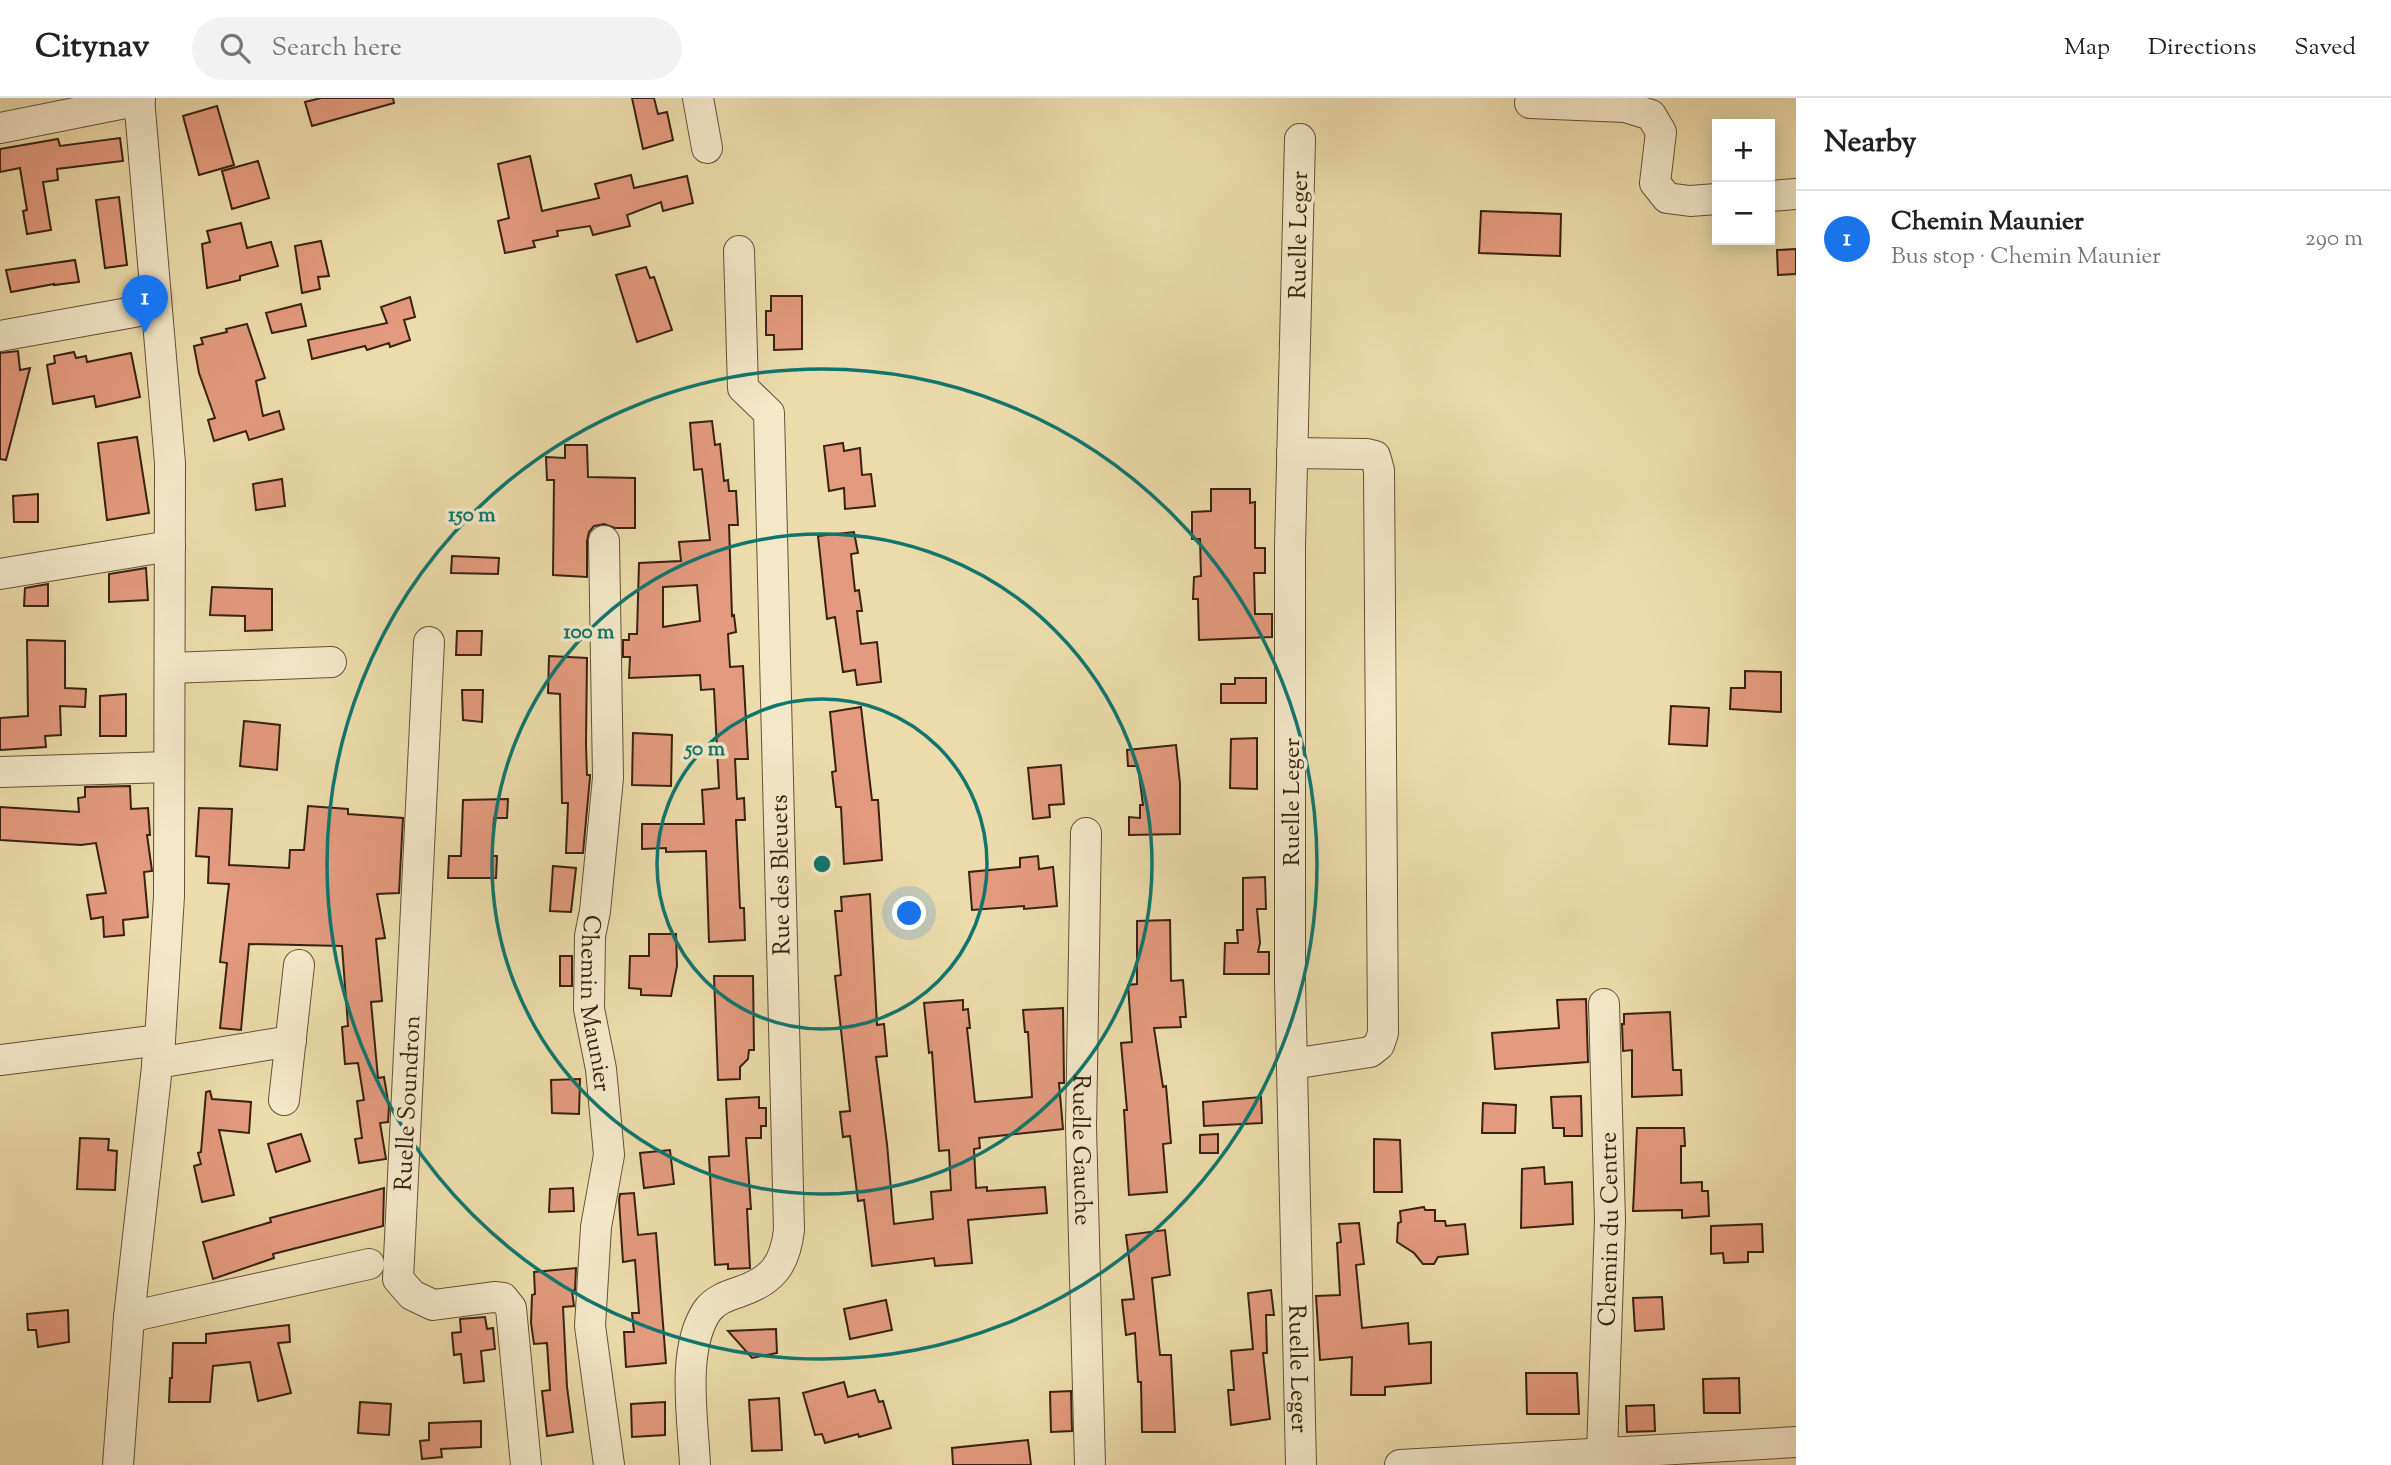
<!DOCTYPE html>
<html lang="en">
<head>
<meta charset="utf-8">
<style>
	:root { --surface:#fff; --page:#f2f2f2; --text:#222; --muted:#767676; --line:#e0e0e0; --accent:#1a73e8 }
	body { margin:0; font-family:"Sorts Mill Goudy",serif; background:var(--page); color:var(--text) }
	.controls { position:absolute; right:21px; top:21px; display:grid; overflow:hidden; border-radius:0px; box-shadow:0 4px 18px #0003 }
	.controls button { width:63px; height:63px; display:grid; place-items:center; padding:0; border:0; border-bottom:2px solid var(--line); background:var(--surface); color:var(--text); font:35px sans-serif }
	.you { position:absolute; left:910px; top:816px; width:24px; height:24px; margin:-18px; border:5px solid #fff; border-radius:50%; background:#1a73e8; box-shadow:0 0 0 10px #1a73e833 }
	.badge { display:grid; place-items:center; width:46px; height:46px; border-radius:50%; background:var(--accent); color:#fff; font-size:23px; font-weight:700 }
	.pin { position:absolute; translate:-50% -58px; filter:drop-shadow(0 2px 4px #0008) }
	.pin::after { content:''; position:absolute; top:37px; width:24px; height:21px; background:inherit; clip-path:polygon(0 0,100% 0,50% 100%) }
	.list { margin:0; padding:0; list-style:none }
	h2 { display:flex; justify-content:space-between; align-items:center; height:91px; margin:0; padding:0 28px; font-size:30px }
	h2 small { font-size:23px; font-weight:400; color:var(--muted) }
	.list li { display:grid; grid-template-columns:46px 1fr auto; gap:21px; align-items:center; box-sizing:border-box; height:98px; padding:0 28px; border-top:2px solid var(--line) }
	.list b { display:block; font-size:26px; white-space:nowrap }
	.list p { margin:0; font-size:23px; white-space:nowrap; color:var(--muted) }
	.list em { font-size:23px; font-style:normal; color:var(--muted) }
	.icon { flex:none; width:38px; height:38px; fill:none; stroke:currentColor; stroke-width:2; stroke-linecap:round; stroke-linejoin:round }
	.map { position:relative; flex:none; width:1796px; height:1367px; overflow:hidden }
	header { display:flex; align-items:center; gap:42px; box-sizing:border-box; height:98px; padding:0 35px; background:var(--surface); border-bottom:2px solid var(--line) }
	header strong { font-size:33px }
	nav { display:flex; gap:38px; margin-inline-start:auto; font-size:24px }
	.search { width:490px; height:63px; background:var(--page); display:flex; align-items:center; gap:18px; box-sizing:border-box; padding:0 24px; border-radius:38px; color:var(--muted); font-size:26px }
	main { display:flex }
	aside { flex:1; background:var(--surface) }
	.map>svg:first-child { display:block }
	.building { fill:#e39a7e; stroke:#392212; stroke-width:2; fill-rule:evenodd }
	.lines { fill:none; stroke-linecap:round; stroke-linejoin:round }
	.minor-casing { stroke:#665038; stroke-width:32 }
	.minor { stroke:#f3e8c8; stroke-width:30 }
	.ring { fill:none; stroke:#0f766e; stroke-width:3.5 }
	.labels { text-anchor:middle; stroke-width:7; stroke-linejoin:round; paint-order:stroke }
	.street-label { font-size:24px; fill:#392212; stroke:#f3e8c8 }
	.centre { fill:#0f766e; stroke:#f3e8c8; stroke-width:3.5 }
	.ring-label { font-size:21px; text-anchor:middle; font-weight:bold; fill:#0f766e; stroke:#f3e8c8; stroke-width:7; stroke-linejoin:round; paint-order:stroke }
</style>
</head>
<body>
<header>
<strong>Citynav</strong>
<div class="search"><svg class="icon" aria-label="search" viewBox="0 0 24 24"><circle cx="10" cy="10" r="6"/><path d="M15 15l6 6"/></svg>Search here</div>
<nav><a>Map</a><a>Directions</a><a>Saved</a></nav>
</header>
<main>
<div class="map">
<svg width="1796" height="1367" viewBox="0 0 1796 1367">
	<rect width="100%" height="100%" fill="#ecdcab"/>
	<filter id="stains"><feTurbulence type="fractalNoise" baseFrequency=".00286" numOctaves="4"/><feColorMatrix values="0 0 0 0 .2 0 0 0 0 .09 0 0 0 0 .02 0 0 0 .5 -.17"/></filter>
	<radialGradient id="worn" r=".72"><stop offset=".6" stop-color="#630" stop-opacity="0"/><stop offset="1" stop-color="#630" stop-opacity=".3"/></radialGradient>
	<path class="building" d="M321 0H393L394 5 312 28 305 4Z
		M632 0H654L658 16 667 14 673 42 643 51Z
		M217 8 234 67 199 77 183 18Z
		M120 40 123 63 57 71 58 82 43 84 51 132 27 136 23 113 27 112 20 70 0 74V51L58 41 60 48Z
		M530 58 542 113 599 100 595 86 631 77 634 90 687 78 693 105 663 113 661 104 627 117 630 128 593 137 590 128 557 133 558 138 533 143 535 149 505 155 498 123 509 120 498 66Z
		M258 63 269 100 232 111 222 73Z
		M119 99 127 167 105 170 96 102Z
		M1481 113 1561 116 1560 158 1479 155Z
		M241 125 247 150 271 144 278 168 240 178V182L207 190 202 146 210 144 207 133Z
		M321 143 329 178 318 179 320 191 302 195 295 148Z
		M1796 151V176L1778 177 1777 152Z
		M75 162 79 184 54 187V186L11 194 6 172Z
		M646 169 650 180 654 179 672 232 637 244 616 177Z
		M771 198H802V251L774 252V237H766V213H771Z
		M410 199 415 219 404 222 410 242 390 249 389 245 367 252 365 248 312 261 308 242 387 225 381 209Z
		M301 206 306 228 272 235 266 215Z
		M247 226 265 280 256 283 263 318 279 313 284 331 249 342 246 333 214 343 208 322 215 320 199 275 194 248 203 246 201 240 227 234 226 231Z
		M18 253 20 272 30 270 6 362 0 361V255Z
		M74 254 76 260 86 258 87 264 131 255 140 299 96 309 94 298 53 306 47 267 55 265 54 258Z
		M712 323 715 347 720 346 724 383 728 382 729 393H736L738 427H729L732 518 734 517 736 534 728 536 730 569 743 568 748 661H735L737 701 744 700 745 722H736L740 810H744L745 842 709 844 706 753 666 754V750L642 751V726H704L702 692 719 690 714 591 701 592 700 577 629 580 630 559H623V542H629V536H637L639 465 681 463 679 444 710 442 702 371 694 372 690 325ZM697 487 700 523 663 529V489Z
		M137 339 149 415 107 422 98 345Z
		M843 345 844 353 860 350 862 377 871 376 875 408 845 411 844 390 829 393 824 348Z
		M565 347H587L588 379 635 380V430H615L604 426 594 428 589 434 587 443V479L553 477 554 382H547L546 359 565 360Z
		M282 381 285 408 256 412 253 386Z
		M1211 391H1250V405L1255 404V450H1265V475H1254L1255 516H1272V539L1199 542 1198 501H1193L1194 479 1201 478 1200 441H1192V414L1211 413Z
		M38 396V424H14L13 398Z
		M854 434 858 455 851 456 855 493 859 492 862 513H857L861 546 877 544 881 584 857 587 855 572 843 574 835 519 827 521 818 438Z
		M452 458 499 460 498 476 451 475Z
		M146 470 148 502 109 504V476Z
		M48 486V508H24L25 490Z
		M212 489 272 491V532L245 533V518L210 517Z
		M457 533H482L481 557H456Z
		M27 542 65 543V590L86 591 85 609 60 608 61 637 45 638 46 649 0 652V620L28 618Z
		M549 558 587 560 586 646 587 677H590V679L583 755H566L568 705H562L560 596 548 595Z
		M1745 573 1781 574V614L1730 611 1731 590H1745Z
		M1235 580H1266V605H1221V586H1235Z
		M462 592H483L482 624 463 622Z
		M126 596V638H100V598Z
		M1671 608 1709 610 1707 648 1669 646Z
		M861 609 872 702H878L882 762 844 766 841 709H836L832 674 836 673 830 614Z
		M244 623 280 627 277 672 240 668Z
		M633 635 672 637 671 688 632 687Z
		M1257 640V691L1230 690 1231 641Z
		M1176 647 1180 686V736L1129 737V719L1140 720V707H1143L1138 668H1128L1127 652Z
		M1061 667 1064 706 1049 707 1050 719 1033 721 1028 670Z
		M130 688 131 711 148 710 150 737H147L152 773 144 774 148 819 123 822 124 837 104 839 103 819 91 821 87 797 106 795 96 745 81 747 0 742V709L79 714 78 700 85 699V689Z
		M508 701 507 720H494L492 758H497L496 780H448L449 758H461L463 702Z
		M308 708 348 711V716L403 720 399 795 377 796 385 840 376 841 382 903 371 904 378 980 384 979 389 1009 388 1024 380 1025 386 1061 359 1065 355 1041 362 1040 357 1003 364 1002 358 965 345 966 342 929 348 928 342 848 249 846 241 932 220 930 227 865 220 864 229 786 208 785 209 759 196 758 199 710 232 711 229 767 289 770 290 752H304Z
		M1038 758 1039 771 1053 769 1057 808 1024 811V808L972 812 969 774 1020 769V760Z
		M553 768 576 770 571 814 550 813Z
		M1265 779 1266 811H1257L1260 845 1258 854H1269V876H1224L1225 845H1238L1237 832H1243V780Z
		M870 796 877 927 884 926 887 958 876 959 887 1046 894 1126 933 1121 931 1094 951 1092 949 1052 939 1053 932 954 929 955 924 905 963 902V912L968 911 970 930H967L975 1004 1032 999 1028 934H1025L1023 912 1063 910 1064 985H1059L1063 1031 979 1040 980 1050 974 1051 976 1090 987 1089V1093L1045 1089 1047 1115 968 1122 972 1165 935 1168 934 1160 872 1168 864 1102 858 1103 850 1038 843 1039 840 1014 850 1013 835 878 841 877 835 813H842L841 799Z
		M1170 822 1171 883 1183 882 1186 919H1180L1181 929 1154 930 1163 989 1166 988 1171 1045 1163 1046 1167 1094 1129 1097 1124 1012H1127L1121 945 1132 944 1128 887 1137 886V823Z
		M649 836H676L677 868 671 898 641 897V891L629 890 630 858H649Z
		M560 858H572V888H560Z
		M714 878H753L754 952H749L748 961 740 969V981L718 982Z
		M1586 901 1588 964 1495 971 1492 935 1559 930 1557 902Z
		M1670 914 1673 972H1681L1682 997 1632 999V952L1623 953 1622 926H1624V916Z
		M580 981 579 1016 552 1015 551 982Z
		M210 993 212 1001 251 1004 249 1035 219 1032 234 1097 202 1104 194 1068 201 1066 198 1055 201 1054 206 994Z
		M1581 998 1582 1038H1564V1030H1553L1551 999Z
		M759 999V1010H766V1028H761V1040H746L751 1111H747L750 1170 728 1171V1166L715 1167 709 1059 729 1058 726 1001Z
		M1261 999 1262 1025 1204 1028 1203 1004Z
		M1483 1005 1516 1007 1515 1035H1482Z
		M1637 1030H1684L1685 1048H1681V1085L1702 1084V1093H1708L1709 1118 1682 1120V1112L1633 1113Z
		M301 1036 310 1063 276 1074 268 1046Z
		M1218 1036V1055H1200V1037Z
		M80 1040 109 1041 108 1052 117 1053 115 1092 77 1091Z
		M1374 1041 1400 1042 1402 1094H1374Z
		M670 1052 674 1086 644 1090 640 1055Z
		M1544 1069 1545 1086 1572 1084 1573 1126 1521 1130 1522 1071Z
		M384 1090 383 1128 273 1156 274 1160 213 1181 203 1144 271 1124 270 1120Z
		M573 1090 574 1113 549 1114 550 1091Z
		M634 1095 638 1137 656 1135 666 1265 626 1269 624 1234H634L632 1215H639L635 1162 623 1164 619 1102 620 1096Z
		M1424 1109 1425 1112H1435V1123H1445L1446 1128 1465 1126 1468 1156 1438 1159 1434 1166H1423L1414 1155 1397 1144 1398 1125 1401 1124 1400 1113Z
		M1359 1125 1364 1166 1356 1167 1362 1230 1408 1225 1409 1246 1431 1244V1285L1385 1289V1297H1351L1352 1259 1320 1262 1316 1198 1340 1197 1337 1145 1341 1144 1339 1126Z
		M1762 1126 1763 1154H1748V1164L1724 1165 1723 1155 1711 1156V1128Z
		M1165 1132 1170 1177 1152 1180 1160 1257H1171L1175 1334H1142L1141 1284H1138L1135 1235 1126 1237 1122 1202 1134 1201 1126 1137Z
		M576 1170 575 1192 572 1193 574 1208 563 1209 567 1289 573 1334 547 1338 542 1293 550 1292 547 1245 534 1246 531 1225 532 1197 535 1196 534 1174Z
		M1271 1192 1274 1217H1266L1267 1255H1263L1270 1321 1231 1327 1228 1292H1234L1231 1253 1253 1251 1248 1195Z
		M1662 1199 1664 1231 1635 1233 1633 1200Z
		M886 1202 892 1232 850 1241 844 1211Z
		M68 1212 69 1244 38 1249 36 1232H28L27 1216Z
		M485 1219 487 1231 493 1230 495 1251 481 1253 484 1283 464 1285 461 1256 454 1257 452 1235 461 1234 460 1221Z
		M289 1227 290 1244 278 1245 291 1295 258 1303 250 1264 213 1268 210 1304H169L170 1280H172L173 1245H206V1236Z
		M776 1231 777 1255 752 1260 728 1233Z
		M1526 1275H1577L1579 1316H1527Z
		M1739 1280 1740 1315H1704L1703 1281Z
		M844 1284 848 1299 875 1292 879 1304 883 1303 891 1330 859 1339 858 1336 825 1345 822 1336 815 1337 803 1295Z
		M1071 1293 1072 1333 1051 1334 1050 1294Z
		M779 1300 782 1352 752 1353 749 1302Z
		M360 1304 391 1306 389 1337 358 1335Z
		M665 1304V1337L632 1339 631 1306Z
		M1654 1307 1655 1333 1627 1334 1626 1308Z
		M481 1323V1349L441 1351 442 1359 422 1361 420 1343 429 1342V1325Z
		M1028 1342 1031 1367H953L952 1350Z"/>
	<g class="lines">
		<defs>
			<g id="minor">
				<path d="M698 0 707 50"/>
				<path d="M1530 5 1625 9 1651 17 1661 34 1655 85 1667 100 1690 103 1717 101"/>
				<path d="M0 30 140 2"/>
				<path id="s1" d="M1300 41 1290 448V882L1301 1367"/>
				<path d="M1770 98 1796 96"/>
				<path d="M0 238 156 210"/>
				<path id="s2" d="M604 443 608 680 595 813 590 838 589 911 601 971 609 1057 596 1129 590 1228 609 1367"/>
				<path d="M0 476 170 448"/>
				<path d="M429 544 398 1181 412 1197 433 1207 494 1199 503 1200 511 1210 526 1367"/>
				<path d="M170 570 331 564"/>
				<path d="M0 674 169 669"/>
				<path id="s3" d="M1086 735 1081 1029 1090 1367"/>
				<path d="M0 962 160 942"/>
				<path d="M157 965 291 943"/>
				<path d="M1292 966 1370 954 1379 947 1383 935 1379 372 1375 358 1367 356 1292 355"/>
				<path d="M284 1002 299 867"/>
				<path d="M129 1219 369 1166"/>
				<path id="s4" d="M1602 1355 1610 1122 1604 906"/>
				<path d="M118 1367 129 1219 160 942 169 798 170 365 139 0"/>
				<path d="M695 1367C693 1321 681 1252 707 1213 715 1202 727 1198 739 1194 772 1183 785 1167 789 1132L769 315 743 290 739 153"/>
				<path d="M1400 1367 1796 1344"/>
			</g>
		</defs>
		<use href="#minor" class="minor-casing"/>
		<use href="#minor" class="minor"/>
	</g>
	<g class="ring">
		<circle cx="822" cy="766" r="165"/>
		<circle cx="822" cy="766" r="330"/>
		<circle cx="822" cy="766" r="495"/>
	</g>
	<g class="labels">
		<g class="street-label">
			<text transform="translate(1298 137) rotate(-89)" y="8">Ruelle Leger</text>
			<text transform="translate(1291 704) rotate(-90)" y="8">Ruelle Leger</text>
			<text transform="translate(780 777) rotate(-91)" y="8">Rue des Bleuets</text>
			<text dy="8" stroke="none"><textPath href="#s2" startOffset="464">Chemin Maunier</textPath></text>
			<text transform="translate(407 1005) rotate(-87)" y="8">Ruelle Soundron</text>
			<text dy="8" stroke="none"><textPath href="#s3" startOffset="317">Ruelle Gauche</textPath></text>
			<text dy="8" stroke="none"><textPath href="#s4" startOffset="224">Chemin du Centre</textPath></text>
			<text dy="8" stroke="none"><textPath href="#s1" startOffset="1230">Ruelle Leger</textPath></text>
		</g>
	</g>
	<circle cx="822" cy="766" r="10" class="centre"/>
	<g class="ring-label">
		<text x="472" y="423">150 m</text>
		<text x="589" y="540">100 m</text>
		<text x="705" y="657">50 m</text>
	</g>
	<rect width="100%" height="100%" filter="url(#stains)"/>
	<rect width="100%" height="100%" fill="url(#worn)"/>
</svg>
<div class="controls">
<button>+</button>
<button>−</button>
</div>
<div class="you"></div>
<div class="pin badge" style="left:145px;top:235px">1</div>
</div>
<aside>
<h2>Nearby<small></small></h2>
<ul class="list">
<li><span class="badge">1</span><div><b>Chemin Maunier</b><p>Bus stop · Chemin Maunier</p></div><em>290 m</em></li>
</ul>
</aside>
</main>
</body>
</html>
